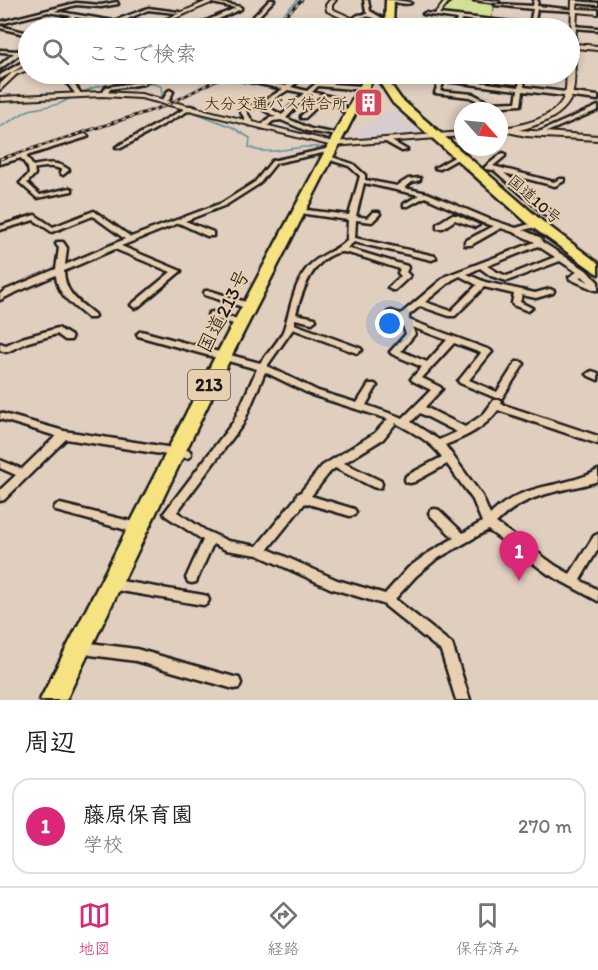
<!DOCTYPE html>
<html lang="ja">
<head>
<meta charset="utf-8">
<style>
	:root { --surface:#fff; --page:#f6f6f6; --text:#222; --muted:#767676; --line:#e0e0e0; --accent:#db2777 }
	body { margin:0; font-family:Itim,"Klee One",sans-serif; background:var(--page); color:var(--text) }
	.compass { position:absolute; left:454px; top:102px; width:54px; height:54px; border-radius:50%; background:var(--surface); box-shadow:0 3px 9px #0003; rotate:117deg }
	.you { position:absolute; left:390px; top:324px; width:21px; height:21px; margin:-15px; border:4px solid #fff; border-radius:50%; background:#1a73e8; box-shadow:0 0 0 9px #1a73e833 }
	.badge { display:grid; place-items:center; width:39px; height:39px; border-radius:50%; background:var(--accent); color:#fff; font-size:20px; font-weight:700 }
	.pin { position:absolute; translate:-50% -50px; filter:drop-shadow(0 2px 3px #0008) }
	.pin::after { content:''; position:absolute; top:32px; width:21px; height:18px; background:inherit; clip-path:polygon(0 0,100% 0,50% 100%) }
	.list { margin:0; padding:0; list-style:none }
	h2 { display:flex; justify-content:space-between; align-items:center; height:78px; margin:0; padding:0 24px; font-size:26px }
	h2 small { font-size:20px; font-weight:400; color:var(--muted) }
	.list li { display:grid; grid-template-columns:39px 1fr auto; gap:18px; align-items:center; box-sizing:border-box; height:96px; margin:0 12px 12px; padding:0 12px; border:2px solid var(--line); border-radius:18px }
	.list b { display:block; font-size:22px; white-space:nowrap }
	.list p { margin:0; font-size:20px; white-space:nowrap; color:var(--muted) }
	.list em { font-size:20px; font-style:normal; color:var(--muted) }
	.icon { flex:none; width:33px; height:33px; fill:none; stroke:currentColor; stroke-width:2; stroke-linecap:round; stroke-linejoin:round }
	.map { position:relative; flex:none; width:598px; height:700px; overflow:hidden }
	.search { position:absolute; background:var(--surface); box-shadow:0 3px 9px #0003; left:18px; right:18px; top:18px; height:66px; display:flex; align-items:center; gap:15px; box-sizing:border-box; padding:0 21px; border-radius:33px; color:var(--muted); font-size:22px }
	.sheet { height:186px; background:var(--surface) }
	nav { display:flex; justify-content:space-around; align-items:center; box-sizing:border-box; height:84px; border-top:2px solid var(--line); background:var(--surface); font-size:16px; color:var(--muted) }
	nav a { display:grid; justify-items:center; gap:3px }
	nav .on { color:var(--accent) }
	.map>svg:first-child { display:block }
	.built { fill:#d7ccd1 }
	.green { fill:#d3e093; stroke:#787e58; stroke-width:1.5 }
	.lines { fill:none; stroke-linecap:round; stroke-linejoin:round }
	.stream { stroke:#609296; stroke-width:1.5 }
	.street-casing { stroke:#1c1c1c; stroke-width:5 }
	.secondary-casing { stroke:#1c1c1c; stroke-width:4 }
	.highway-casing { stroke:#1c1c1c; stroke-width:5 }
	.street { fill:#e7cfb0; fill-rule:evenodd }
	.secondary { fill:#e7cfb0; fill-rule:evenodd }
	.highway { fill:#f5e382; fill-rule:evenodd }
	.rail-casing { stroke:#1c1c1c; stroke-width:3 }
	.rail { stroke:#e7cfb0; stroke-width:1.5; stroke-dasharray:4; stroke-linecap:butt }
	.labels { text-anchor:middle; stroke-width:4.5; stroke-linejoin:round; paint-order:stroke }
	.far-poi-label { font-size:16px; fill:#1c1c1c; stroke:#e7cfb0; text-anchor:end }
	.far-street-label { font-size:16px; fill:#1c1c1c; stroke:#e7cfb0 }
	.shield { fill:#e7cfb0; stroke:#595248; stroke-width:1.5 }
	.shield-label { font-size:18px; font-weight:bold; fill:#1c1c1c }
	.street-label { font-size:20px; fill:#1c1c1c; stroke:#e7cfb0 }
</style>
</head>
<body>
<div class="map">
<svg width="598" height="700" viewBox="0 0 598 700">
	<rect width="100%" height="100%" fill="#e0cebf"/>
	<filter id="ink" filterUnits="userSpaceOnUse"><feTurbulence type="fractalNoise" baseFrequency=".0167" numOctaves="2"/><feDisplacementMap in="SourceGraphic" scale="12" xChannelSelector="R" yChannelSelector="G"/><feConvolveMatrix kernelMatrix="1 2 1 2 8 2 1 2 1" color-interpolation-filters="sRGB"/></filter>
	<g filter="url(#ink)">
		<path class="built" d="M396 112 403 113 408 117 397 122 400 126 418 128 425 134 424 136 367 139 358 131H354L376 121 379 114Z"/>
		<path class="green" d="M450 0 496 2 490 21 438 15Z"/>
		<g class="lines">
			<path class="stream" d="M262 28 271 25 298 0
				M456 28 463 19
				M145 82 161 86 162 95 158 100
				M152 82 187 74
				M80 93 98 86 139 82
				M188 110 232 127 250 138 249 147C268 158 296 144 319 147
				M0 127 29 110 59 104 75 96"/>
			<defs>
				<path id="street" d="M198 0H206L241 7V9L214 21C249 26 245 25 270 0H274L250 25 238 27 209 23 197 28H192V27L236 8Z
					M364 0H368L370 11 392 24V26H388C380 21 371 13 360 18 357 19 355 21 351 22V20L358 15 368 14 366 12Z
					M394 0 409 2 411 3C407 5 397 3 393 1Z
					M446 0H450L439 14 530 24 533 9 495 5 497 4 533 6 534 0H538L537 6 576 10 574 11 537 9 534 26 532 27 462 19 455 28H451L458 19 423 14 425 13 435 14Z
					M473 0H489L499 2 497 3Z
					M575 1 598 3V5L574 3Z
					M117 2 118 4 101 7 76 5 54 11 114 21 148 8 186 13 184 14 148 10 127 19 178 27 180 28 123 21 103 28H98V27L109 23 76 17 47 28H42V27L72 16 48 12 0 24V22L76 3 101 5Z
					M0 26 28 33V35L0 28Z
					M571 26 598 28V30L573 28Z
					M26 44H28V47L23 51 28 52V54H20L0 69V65L14 53 0 52V50L18 51Z
					M26 60H28V63L0 79V75Z
					M68 74H73L74 84 82 95 81 96H77L68 84Z
					M142 74H148L156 77 144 84 110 89 107 95 102 94 106 87 141 82 149 77 142 75Z
					M301 74H307L291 87 307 91 327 74H333L322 83H327L338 74 341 75 332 84 362 86 365 88 362 90 318 86 312 92 340 99 346 109 352 111V113L342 111 336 101 326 98 305 118H301V116L321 97 319 96 307 106H303V104L313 95 309 94 286 118 311 129 339 134V136L307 131 281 120 273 121 265 128H261V126L269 118 276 117 259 107 250 108 246 111 254 124 249 125 240 111C248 102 252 106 262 102 269 98 276 93 283 89L231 78V76L286 86ZM288 90 304 93 282 115 264 105Z
					M397 74H409L440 77 442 74H446L445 78 519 87 520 74H525L524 87 598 96V100L523 91 521 105 489 107 470 97 435 93 439 80 400 76ZM444 81 518 90 516 102 490 103 473 94 440 91Z
					M170 90 173 92 169 100 164 101 163 100 168 91Z
					M190 106 195 107 121 148 116 147Z
					M598 106V110L537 136 532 135Z
					M85 134 88 136 87 137 26 156 33 166C46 163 58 161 69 170L63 175 60 173 62 170C53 165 44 167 34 169L35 174 27 183 40 195 70 188 72 189V191L37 198 20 183 29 174 28 168 21 158 0 164V160Z
					M384 139H388L407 150 402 151 384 141Z
					M330 148 332 149V151L276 163 259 184 226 205 185 221 213 232V236H207L179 223 121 246 181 271 138 307 135 308 131 305 171 272 115 249 64 271C65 294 78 301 94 314L95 316 94 318H88C74 306 57 295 56 275L12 294 0 300V294L6 290 56 269 59 248 56 244 57 242H63L67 248 65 265 125 239 93 216 52 232 34 220 0 230V226L35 215 53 227 94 211 131 237 222 203 255 182 272 161Z
					M503 153 505 154V156L493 166 554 182 560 179H564V181L555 186 504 173 557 216V220H551L494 170 485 169V167Z
					M326 155 353 164 365 175V180L397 186 408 179 420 178V180L412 182 404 188 427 193 489 219 516 228 537 222H540V226L523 230 541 238 542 242 586 270 598 282V290H595L570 279 569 277 577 272 560 261 507 281 491 276 480 268 467 274 485 282 535 293 550 289 554 291 553 293 536 298 522 295 520 302 532 308 528 311 513 305 512 303 514 294 484 287 455 316H449L420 306 409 315V320L490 350 492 352 490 354 469 380 497 392 516 362H522L524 364 502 398H496L460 383 458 381 460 379 481 353 454 343 422 378 440 387 442 389 425 407 465 427 484 414 494 400H500L502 402 501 404 598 436V444L498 410C485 428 465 437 445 445L482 496 490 515C520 485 549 489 585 476 590 475 593 472 598 470V480L595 482C556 493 525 493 496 523L556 566 570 574 594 536 598 534V549L580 580 598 590V601L548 574 488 530 435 560 416 576 395 599 452 644 470 700H456L441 651 383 604 330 588 258 555 226 550 213 544 196 582 192 583 188 582 186 578 203 540 166 516 164 513 234 421 257 369 138 336 137 334 141 331 260 363C267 354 280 340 284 329 291 309 293 284 309 266 322 253 335 252 347 240L348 220 306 214 302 212 306 210 349 215 360 176 349 166 324 158V156ZM364 183 419 195 404 204V206H408L425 197 483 223 494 226 465 241V245H471L501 228 513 232 535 242 446 276 401 314 391 311 388 312 387 314 388 316 401 320 406 334 390 352 392 354 422 367 411 379 413 381 431 390 403 418 366 405 377 386 375 384H369L357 403 318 391 267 366 293 329 354 352 357 353 362 350 360 348 294 324 295 319 312 323 316 320 315 318 296 314C302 291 313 257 341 252 347 251 390 266 400 269L398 273 401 276 388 288 392 290H395L410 276 406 272 408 268 407 266 347 248 354 242 432 260 436 258 435 256 355 238 356 220 372 222 380 214 379 212H373L367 218 356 216ZM538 246 555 257 507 276 497 272 487 266ZM460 276 477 285 451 311 425 302 452 280ZM582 276 589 282 579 277ZM412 327 447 340 427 362 401 351 415 334ZM265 372 312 395 388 419 375 433 322 466 300 493 297 494 296 498 257 546 228 541 206 531 177 512 243 424ZM420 413 457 432 439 440 411 422ZM396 423C414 433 430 441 442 457L406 476 405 479 406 482 410 483 414 482 447 464 473 500 482 522 463 533 439 510 435 509 431 510 429 513 431 516 454 538 427 554 408 568 385 594 337 580 268 549 305 503 350 516 354 515 356 512 354 509 311 496 330 472 335 468 373 487 377 488 381 487 382 484 381 481 344 463 383 439Z
					M458 155 463 156 440 169 435 168Z
					M451 215H457L479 225 475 227 455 220 443 228H437V224Z
					M205 291H211L252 304 253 306 252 308H246L205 295 204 293Z
					M212 312 244 321 245 323 241 326 209 317 208 315 209 313Z
					M58 328 71 336 72 338 71 340H65L57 334 28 342 9 351 6 352 0 350V343L6 345 22 338Z
					M592 371 598 373V380L589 376 587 374Z
					M0 413 64 431 186 450 190 451 191 454 190 457 186 458 66 439 4 500 0 501V490L16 475 0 468V460L22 469 56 436 0 419Z
					M60 504 138 523 142 525 144 528 142 531 138 533 56 511 54 508 56 505Z
					M121 581 203 595 207 596 209 600 207 604 203 605 121 591 117 590 115 586 117 582Z
					M90 643 136 649 234 677 239 678 241 683 239 688 234 689 136 661 90 655 85 653 83 649 85 645Z"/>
				<path id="secondary" d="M210 0H218L152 28H145Z
					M330 0H336L332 5V9L354 19 422 28H407L353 23 327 11 326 5Z
					M572 0H578L577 9 598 10V14L577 12 575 44 598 46V50L575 48C574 61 576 84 572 95 565 117 538 125 519 130L598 136V140L526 136 508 132 499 133V129C521 125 554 120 564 97 567 90 566 81 567 74H570Z
					M28 66V70L17 74 0 90V84L13 72Z
					M102 92 141 94 333 142 463 132V136L333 146 141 98 102 96 0 101V97Z"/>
				<path id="highway" d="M386 0H394L393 28H385Z
					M366 74H383L401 99 542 221 598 263V274L532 227 393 103 375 75 231 357 66 700H40L215 357Z"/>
			</defs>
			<use href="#street" class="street-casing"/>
			<use href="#secondary" class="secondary-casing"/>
			<use href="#highway" class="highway-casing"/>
			<use href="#street" class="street"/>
			<use href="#secondary" class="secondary"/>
			<use href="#highway" class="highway"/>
			<defs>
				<path id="rail" d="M272 28 302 0
					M0 159 165 106 228 74"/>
			</defs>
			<use href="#rail" class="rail-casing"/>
			<use href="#rail" class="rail"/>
		</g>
	</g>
	<defs>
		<symbol id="building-square" viewBox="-11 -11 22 22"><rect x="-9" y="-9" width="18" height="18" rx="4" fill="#d1495b" stroke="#e7cfb0"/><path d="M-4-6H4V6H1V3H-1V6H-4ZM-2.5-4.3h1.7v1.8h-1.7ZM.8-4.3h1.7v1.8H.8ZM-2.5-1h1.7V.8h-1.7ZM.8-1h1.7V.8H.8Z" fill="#fff"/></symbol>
	</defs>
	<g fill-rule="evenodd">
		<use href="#building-square" x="352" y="86" width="33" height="33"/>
	</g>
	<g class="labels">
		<g class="far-poi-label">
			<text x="348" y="109">大分交通バス待合所</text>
		</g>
		<g class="far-street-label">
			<text transform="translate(535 199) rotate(41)" y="6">国道10号</text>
		</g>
		<rect class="shield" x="188" y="370" width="42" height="30" rx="4.5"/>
		<g class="shield-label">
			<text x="209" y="391">213</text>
		</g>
		<g class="street-label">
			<text transform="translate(223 311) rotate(-63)" y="7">国道213号</text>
		</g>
	</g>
</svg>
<svg class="compass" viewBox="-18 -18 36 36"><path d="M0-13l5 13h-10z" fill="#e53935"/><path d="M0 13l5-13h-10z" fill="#767676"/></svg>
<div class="you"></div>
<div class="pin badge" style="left:519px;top:581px">1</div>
<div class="search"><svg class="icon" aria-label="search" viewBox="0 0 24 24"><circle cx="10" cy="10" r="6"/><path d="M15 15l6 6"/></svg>ここで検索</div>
</div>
<section class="sheet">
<h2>周辺<small></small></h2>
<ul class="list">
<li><span class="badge">1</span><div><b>藤原保育園</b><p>学校</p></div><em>270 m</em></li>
</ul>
</section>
<nav>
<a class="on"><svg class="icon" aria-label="map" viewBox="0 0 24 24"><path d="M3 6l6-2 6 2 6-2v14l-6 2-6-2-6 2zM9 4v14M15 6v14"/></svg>地図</a>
<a><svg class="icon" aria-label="directions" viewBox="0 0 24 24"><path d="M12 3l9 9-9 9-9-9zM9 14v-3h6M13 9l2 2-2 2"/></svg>経路</a>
<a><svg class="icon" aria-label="saved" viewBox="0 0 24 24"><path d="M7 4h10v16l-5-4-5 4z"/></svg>保存済み</a>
</nav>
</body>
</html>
